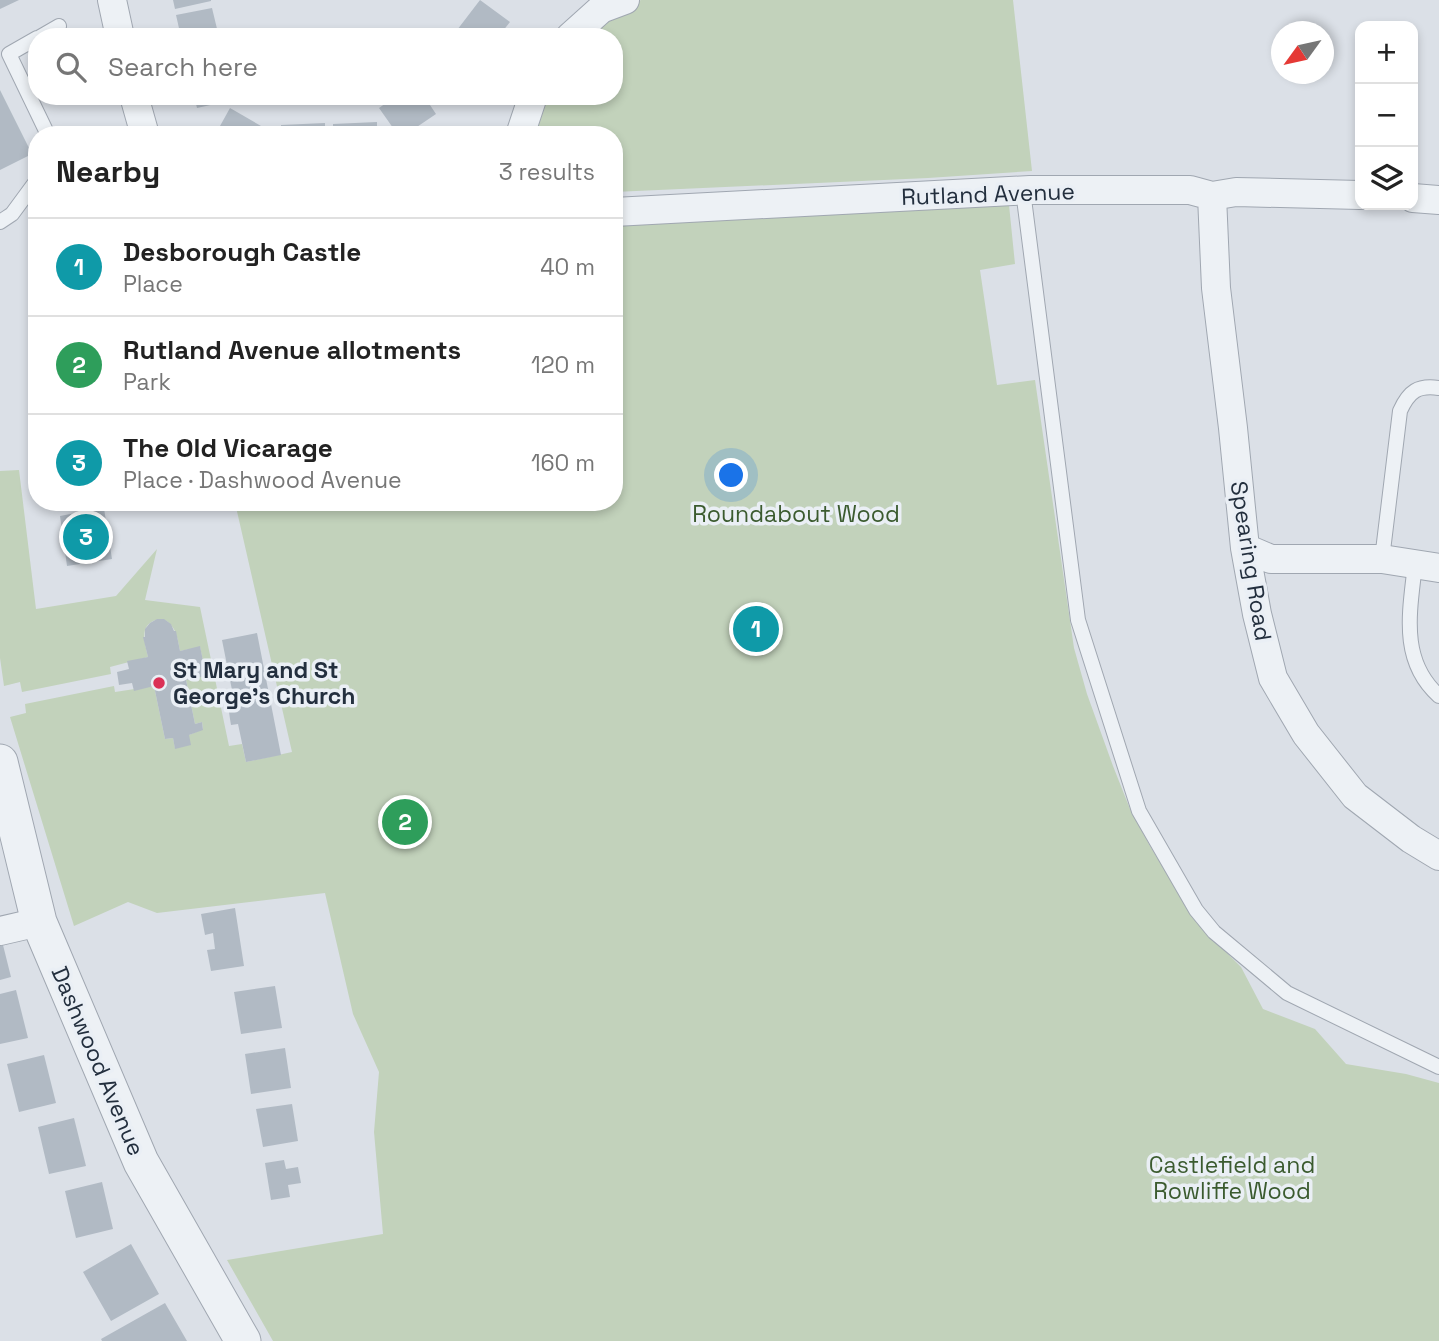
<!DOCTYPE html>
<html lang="en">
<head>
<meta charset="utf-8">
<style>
	:root { --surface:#fff; --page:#f2f2f2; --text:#222; --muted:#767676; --line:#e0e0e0; --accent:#7c3aed }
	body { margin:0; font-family:"Space Grotesk",sans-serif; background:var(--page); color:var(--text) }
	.controls { position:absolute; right:21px; top:21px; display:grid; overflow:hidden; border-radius:14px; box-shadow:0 4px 10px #0003 }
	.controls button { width:63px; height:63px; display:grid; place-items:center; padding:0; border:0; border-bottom:2px solid var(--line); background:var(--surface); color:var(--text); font:35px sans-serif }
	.compass { position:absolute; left:1271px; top:21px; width:63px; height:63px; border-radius:50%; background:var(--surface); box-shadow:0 4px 10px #0003; rotate:237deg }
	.you { position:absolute; left:732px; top:476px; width:24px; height:24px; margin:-18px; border:5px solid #fff; border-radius:50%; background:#1a73e8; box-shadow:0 0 0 10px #1a73e833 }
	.badge { display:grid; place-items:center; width:46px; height:46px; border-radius:50%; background:var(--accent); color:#fff; font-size:23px; font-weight:700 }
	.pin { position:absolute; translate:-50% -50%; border:4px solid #fff; box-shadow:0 2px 7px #0006 }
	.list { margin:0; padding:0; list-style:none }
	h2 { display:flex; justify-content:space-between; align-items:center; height:91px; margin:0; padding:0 28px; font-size:30px }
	h2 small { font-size:23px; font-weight:400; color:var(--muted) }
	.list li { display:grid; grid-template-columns:46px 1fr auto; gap:21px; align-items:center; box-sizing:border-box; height:98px; padding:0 28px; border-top:2px solid var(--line) }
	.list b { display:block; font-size:26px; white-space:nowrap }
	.list p { margin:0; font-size:23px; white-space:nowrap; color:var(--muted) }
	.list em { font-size:23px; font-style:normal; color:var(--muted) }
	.icon { flex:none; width:38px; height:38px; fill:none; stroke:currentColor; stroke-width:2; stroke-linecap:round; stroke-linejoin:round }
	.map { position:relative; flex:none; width:1439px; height:1341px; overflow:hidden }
	.search { position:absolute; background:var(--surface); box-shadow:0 4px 10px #0003; left:28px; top:28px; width:595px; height:77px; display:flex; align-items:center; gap:18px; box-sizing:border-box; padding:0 24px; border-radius:28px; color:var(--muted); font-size:26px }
	.panel { position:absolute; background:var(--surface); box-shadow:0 4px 10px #0003; left:28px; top:126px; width:595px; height:385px; border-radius:28px }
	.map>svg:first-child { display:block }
	.green { fill:#c2d2bb }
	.building { fill:#b1bac4 }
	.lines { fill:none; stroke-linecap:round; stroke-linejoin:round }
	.service-casing { stroke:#a0a7b1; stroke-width:16 }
	.minor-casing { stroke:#a0a7b1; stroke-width:30 }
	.tertiary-casing { stroke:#a0a7b1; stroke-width:37 }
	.service { stroke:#edf1f5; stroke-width:14 }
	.minor { stroke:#edf1f5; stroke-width:28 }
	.tertiary { stroke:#edf1f5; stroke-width:35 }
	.poi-dot { fill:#db3156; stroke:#eaeff5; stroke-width:2.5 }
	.labels { text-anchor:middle; stroke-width:7; stroke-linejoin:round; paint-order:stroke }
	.street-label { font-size:23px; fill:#232f3e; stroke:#eaeff5 }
	.park-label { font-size:23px; fill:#3b5b2f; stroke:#eaeff5 }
	.poi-label { font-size:23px; font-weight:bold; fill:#232f3e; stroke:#eaeff5; text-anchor:start }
</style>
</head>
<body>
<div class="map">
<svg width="1439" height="1341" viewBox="0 0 1439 1341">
	<rect width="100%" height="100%" fill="#dbe0e7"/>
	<path class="green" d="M641 0H1013L1032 171 928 178 614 192V135H533L545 96H614V37H580L622 8Z
		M1009 205 1015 264 980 270 997 385 1035 380 1074 648 1087 694 1113 766 1130 809 1150 846 1173 884 1217 943 1241 967 1263 1009 1315 1029 1346 1064 1406 1074 1439 1083V1341H273L227 1260 383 1234 374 1132 379 1072 353 1014 325 893 157 913 128 902 74 926 10 717 26 713 25 704 114 686 115 692 154 686 165 739 173 738 175 748 189 735 203 729 202 722 195 724 186 680 206 675 200 647 180 651C178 641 177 632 171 625 164 615 149 619 145 630 143 639 146 648 148 657L110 667 111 674 22 692 20 682 4 686 0 658V471L19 470 36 609 116 596 157 549 145 600 200 607 229 746 242 744 246 762 292 752 236 507V502H614V221Z"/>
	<path class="building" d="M0 0H19L0 9Z
		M173 0H211V1L175 9Z
		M480 0 510 22 498 37H457L454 34Z
		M212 8 219 37H181L176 15Z
		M0 90 32 154 0 170Z
		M194 96H232L233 100 197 108Z
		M396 96H424L436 114 405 135H398L379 108Z
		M230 108 268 130 265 135H215Z
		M377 122V135H333V124Z
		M325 123V135H281V125Z
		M80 502H103L112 559 67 566 60 516 81 512Z
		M157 619H164L171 624 174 631H176L180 651 200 646 206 676 186 680 195 724 202 722 203 730 189 735 191 745 175 749 173 738 165 739 154 686 134 691 132 683 119 685 117 672 129 669 127 661 148 657 143 637H145V629L150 623Z
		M257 633 281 755 246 762 238 724 231 725 230 719 229 712 236 710 222 640Z
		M235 908 244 966 211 971 207 950 215 949 213 933 205 935 201 914Z
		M3 945 11 977 0 980V946Z
		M275 986 282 1028 241 1034 234 992Z
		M16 990 28 1038 0 1044V994Z
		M285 1048 291 1088 251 1094 245 1054Z
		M44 1055 56 1103 19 1112 7 1064Z
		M292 1104 298 1141 263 1147 256 1109Z
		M74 1118 86 1166 49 1174 38 1127Z
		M284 1160 286 1169 298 1167 301 1183 288 1185 290 1197 271 1200 265 1163Z
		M102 1182 113 1229 76 1238 65 1191Z
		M131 1244 159 1294 111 1321 83 1272Z
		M165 1303 187 1341H102L101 1339Z"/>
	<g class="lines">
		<defs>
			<path id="service" d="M40 37 59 26
				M37 38 9 54 48 135
				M1023 191 1078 620 1139 811 1196 910 1214 932 1287 993 1439 1067
				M0 222 12 214 37 180
				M1382 559 1400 411C1409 391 1418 385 1439 388
				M1415 564C1410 611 1399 660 1439 696"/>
			<path id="minor" d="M112 0 120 37
				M570 37 601 9 625 0
				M134 96 145 135
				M520 135 533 96
				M1212 196 1216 288 1233 428 1245 548 1257 614 1273 678 1306 734 1355 796 1411 839 1439 856
				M1413 198 1439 200
				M614 212 1030 190H1190L1212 196 1236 192 1360 195
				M1245 548 1271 559H1382L1439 568
				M0 931 39 922"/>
			<path id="tertiary" d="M0 762 39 922 141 1162 243 1341"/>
		</defs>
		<use href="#service" class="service-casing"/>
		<use href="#minor" class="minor-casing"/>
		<use href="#tertiary" class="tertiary-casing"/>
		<use href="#service" class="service"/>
		<use href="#minor" class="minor"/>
		<use href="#tertiary" class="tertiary"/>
	</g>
	<circle class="poi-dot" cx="159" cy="683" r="7"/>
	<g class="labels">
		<g class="street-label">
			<text transform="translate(988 194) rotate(-2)" y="8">Rutland Avenue</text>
			<text transform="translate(1251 561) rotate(81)" y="8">Spearing Road</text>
			<text transform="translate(98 1061) rotate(67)" y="8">Dashwood Avenue</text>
		</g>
		<g class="park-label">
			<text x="796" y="522">Roundabout Wood</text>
			<text x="1232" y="1173">Castlefield and<tspan x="1232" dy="26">Rowliffe Wood</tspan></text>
		</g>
		<g class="poi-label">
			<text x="173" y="678">St Mary and St<tspan x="173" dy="26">George's Church</tspan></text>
		</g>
	</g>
</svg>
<div class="controls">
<button>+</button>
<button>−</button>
<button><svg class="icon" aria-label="layers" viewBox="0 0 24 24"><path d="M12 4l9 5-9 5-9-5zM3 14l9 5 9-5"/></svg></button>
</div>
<svg class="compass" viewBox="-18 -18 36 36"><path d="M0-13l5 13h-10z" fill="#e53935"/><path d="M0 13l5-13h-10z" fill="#767676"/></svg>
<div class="you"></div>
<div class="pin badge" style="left:756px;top:629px;background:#0f9aa8">1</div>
<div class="pin badge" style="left:405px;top:822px;background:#2e9e5b">2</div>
<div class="pin badge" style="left:86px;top:537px;background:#0f9aa8">3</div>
<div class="search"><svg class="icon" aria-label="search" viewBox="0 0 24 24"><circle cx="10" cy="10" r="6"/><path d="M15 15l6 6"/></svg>Search here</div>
<section class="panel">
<h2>Nearby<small>3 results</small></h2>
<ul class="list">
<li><span class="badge" style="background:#0f9aa8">1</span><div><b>Desborough Castle</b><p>Place</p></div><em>40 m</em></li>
<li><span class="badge" style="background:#2e9e5b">2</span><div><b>Rutland Avenue allotments</b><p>Park</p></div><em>120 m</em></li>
<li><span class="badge" style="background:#0f9aa8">3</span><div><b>The Old Vicarage</b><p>Place · Dashwood Avenue</p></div><em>160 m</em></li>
</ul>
</section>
</div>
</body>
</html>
